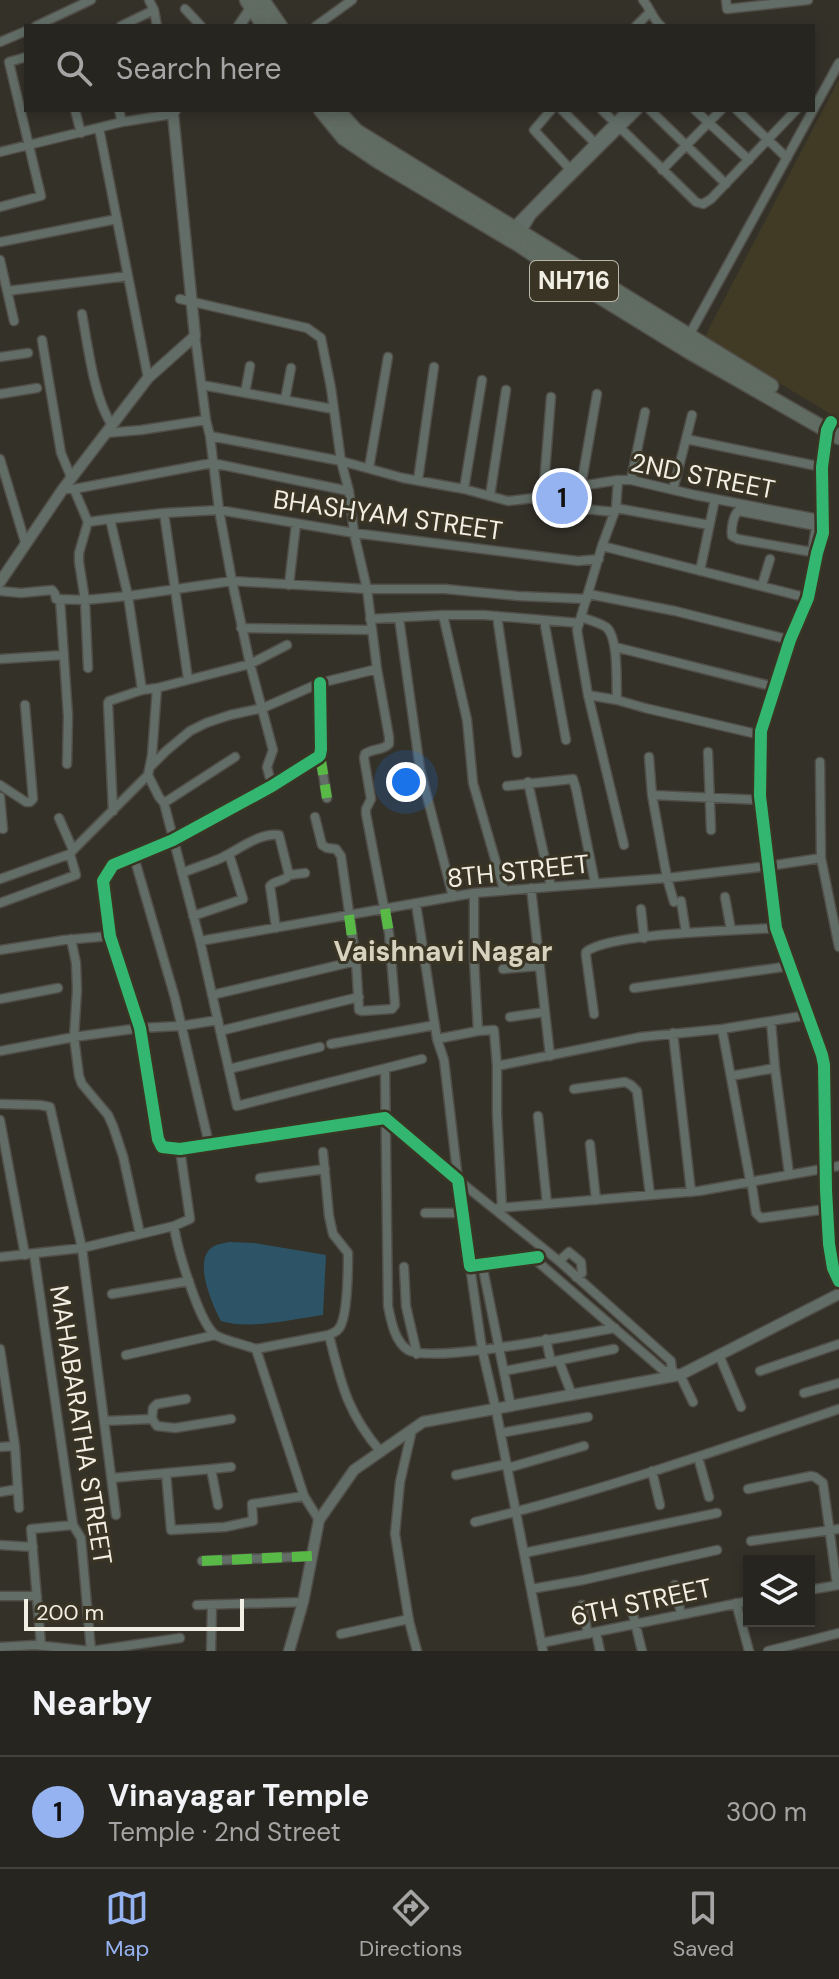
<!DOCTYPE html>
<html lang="en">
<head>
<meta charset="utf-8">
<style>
	:root { --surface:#27251f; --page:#33312c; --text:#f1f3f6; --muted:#a4a5a4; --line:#43423d; --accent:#95b2f1 }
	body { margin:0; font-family:"DM Sans",sans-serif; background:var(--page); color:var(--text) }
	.controls { position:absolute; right:24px; bottom:24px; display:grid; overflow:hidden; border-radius:0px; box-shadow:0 4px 12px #0003 }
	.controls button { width:72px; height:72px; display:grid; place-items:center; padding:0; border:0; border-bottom:2px solid var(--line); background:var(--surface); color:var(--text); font:40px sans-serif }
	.scale { position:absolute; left:24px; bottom:20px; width:220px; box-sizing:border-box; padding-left:8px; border:4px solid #f1eee4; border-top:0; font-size:22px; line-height:28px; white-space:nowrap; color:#f1eee4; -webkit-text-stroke:6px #393424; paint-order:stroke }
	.you { position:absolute; left:406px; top:782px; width:28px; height:28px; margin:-20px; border:6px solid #fff; border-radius:50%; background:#1a73e8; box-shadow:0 0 0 12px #1a73e833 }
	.badge { display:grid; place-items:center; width:52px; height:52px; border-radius:50%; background:var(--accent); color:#111; font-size:26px; font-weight:700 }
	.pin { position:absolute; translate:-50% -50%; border:4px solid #fff; box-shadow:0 2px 8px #0006 }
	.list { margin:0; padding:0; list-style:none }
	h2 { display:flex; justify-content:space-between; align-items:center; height:104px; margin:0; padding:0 32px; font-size:34px }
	h2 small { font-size:26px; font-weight:400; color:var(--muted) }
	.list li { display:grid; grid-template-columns:52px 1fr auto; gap:24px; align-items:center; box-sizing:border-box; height:112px; padding:0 32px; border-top:2px solid var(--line) }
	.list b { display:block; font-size:30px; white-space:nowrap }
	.list p { margin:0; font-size:26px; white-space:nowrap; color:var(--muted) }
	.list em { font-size:26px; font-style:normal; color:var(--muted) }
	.icon { flex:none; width:44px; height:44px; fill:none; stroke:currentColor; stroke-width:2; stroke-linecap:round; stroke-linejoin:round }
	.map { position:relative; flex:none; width:839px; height:1651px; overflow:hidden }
	.search { position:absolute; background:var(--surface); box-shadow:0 4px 12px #0003; left:24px; right:24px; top:24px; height:88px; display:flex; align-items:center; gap:20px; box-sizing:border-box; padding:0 28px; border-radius:0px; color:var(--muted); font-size:30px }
	.sheet { height:216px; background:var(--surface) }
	nav { display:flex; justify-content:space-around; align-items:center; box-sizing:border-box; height:112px; border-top:2px solid var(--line); background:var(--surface); font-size:22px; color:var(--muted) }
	nav a { display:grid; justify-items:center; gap:4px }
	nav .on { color:var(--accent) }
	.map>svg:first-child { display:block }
	.built { fill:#413b26 }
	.water { fill:#2c5466 }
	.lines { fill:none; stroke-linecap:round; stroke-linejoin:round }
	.minor-casing { stroke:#514e48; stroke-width:11 }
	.tertiary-casing { stroke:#514e48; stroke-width:13 }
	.trunk-casing { stroke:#514e48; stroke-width:17 }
	.minor { stroke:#626d67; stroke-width:8 }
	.tertiary { stroke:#626d67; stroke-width:10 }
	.trunk { stroke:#606b62; stroke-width:14 }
	.rail { stroke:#676c64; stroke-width:2; stroke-dasharray:4 8; stroke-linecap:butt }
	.quiet { stroke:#58b947; stroke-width:10; stroke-dasharray:20 10; stroke-linecap:butt }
	.cycleway-casing { stroke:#393424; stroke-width:17 }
	.cycleway { stroke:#33b770; stroke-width:12 }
	.labels { text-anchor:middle; stroke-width:6; stroke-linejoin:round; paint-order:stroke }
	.shield { fill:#393424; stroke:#bab6aa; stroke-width:2 }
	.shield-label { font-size:24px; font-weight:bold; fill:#f1eee4 }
	.street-label { font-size:26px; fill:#f1eee4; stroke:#393424 }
	.neighbourhood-label { font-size:28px; font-weight:bold; fill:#d7d2be; stroke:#393424 }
</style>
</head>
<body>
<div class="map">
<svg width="839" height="1651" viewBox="0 0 839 1651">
	<rect width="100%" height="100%" fill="#343129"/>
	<path class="built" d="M839 79V419L704 338Z"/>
	<path class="water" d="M229 1242 254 1243 326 1255 323 1315C293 1319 250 1330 221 1321 213 1306 197 1270 207 1253 211 1245 220 1244 229 1242Z"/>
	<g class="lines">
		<defs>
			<path id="minor" d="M149 0 154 10 157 26
				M643 0C650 8 652 18 661 26
				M726 0 727 9 808 0
				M185 9 201 26
				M36 26 91 0
				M121 26 154 10
				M316 26 352 0
				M636 26 649 13
				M0 42 26 31
				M75 110 81 133
				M119 110 122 122
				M551 110 534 130 569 168
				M562 110 594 142
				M602 110 696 202 703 204 711 199 796 110
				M650 110 726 184
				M695 110 749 160
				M737 110 787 158
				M99 128 148 378
				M0 152 122 122 173 114 172 110
				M662 170 721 110
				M0 207 41 196 9 62 26 57
				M512 228 627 110
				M521 233 532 215 638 110
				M0 242 117 219
				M0 260 14 321
				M7 291 128 276
				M180 299 307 328 321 338 331 388 341 461 403 478 464 489 508 501 543 497 581 486 618 480H631L695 495 824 520
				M82 314C88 346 94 399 112 425
				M195 336 206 420 210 436 341 461 349 491 354 533 367 589 377 669 389 737V744C382 751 373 748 365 754L364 758 371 799 366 809V814L389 933 395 1005 392 1009 362 1011 359 1010 356 961 341 856 336 849 327 848 322 845 315 817
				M687 339 839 63
				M42 340 61 453 71 477
				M0 357 28 353
				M202 385 333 409
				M245 393 250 366
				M0 394 37 388
				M285 400 291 368
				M106 433 141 430 206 420
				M210 436 219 510 232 581 250 664 273 750 267 767 272 786
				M686 439 692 415
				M0 459 25 542
				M369 468 388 357
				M418 480 434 367
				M618 480 616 508 602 546 577 630 588 695 624 845
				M631 480 645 412
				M581 486 597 394
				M63 489H74L212 463 349 491
				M74 489 88 522 110 519
				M464 489 482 380
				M673 490 686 439 822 467
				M490 496 506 390
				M543 497 551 397
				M537 499 555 506 614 512
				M616 508 709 525
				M164 513 188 679
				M816 526 738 511C733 516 731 529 732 536L738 539 817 553
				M602 546 808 598
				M812 552 817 521
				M700 571 715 499
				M289 585 296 524
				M762 585 770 559
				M0 591 21 593 52 590 55 594 56 599 85 600 128 596 232 581 367 589H445L518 596 587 599
				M588 594 675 611 790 640
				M60 599 68 716 67 764
				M443 615H484L579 623
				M497 616 517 753
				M581 617C589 620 600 623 606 627 619 637 616 684 617 700
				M399 618 420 769 453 897
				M370 619 443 615 467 720 473 783 504 890
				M544 620 566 740
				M241 628 371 630
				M287 645 250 664 157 688 142 690 128 596 110 519 164 513 219 510 354 533 578 561 599 559
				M615 647 775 687
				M0 659 64 655
				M88 668 85 600 79 562V553L88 522
				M320 683 321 749 320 755 318 757 272 786 173 840 113 865 103 881 110 936 140 1028 158 1139 162 1147 180 1149 385 1118 458 1180 470 1266 538 1257
				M157 688 152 755 148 775 159 797 164 803 200 941 237 1106 422 1059
				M588 695 617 700 645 708 761 735
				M708 752 711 830
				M320 755 327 798
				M649 757 652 795
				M820 762 821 858 839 947
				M150 767 166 751 190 731 206 723 230 715 263 708 320 683 377 669
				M528 782 551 887
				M0 785 26 802H30L33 799 25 705
				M507 786 573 779 576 789 595 883
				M0 797 3 829
				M164 803 235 757
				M113 811 108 703 109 701 142 690
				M73 850 148 775
				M134 857 175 998 209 1144
				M182 873C194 868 207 864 219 859 237 851 259 832 279 835L289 875C284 882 275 880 270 886L276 928
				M289 875 305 873
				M0 879 70 854
				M531 888 550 1056
				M474 893V959L478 1031
				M725 897 731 930
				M681 901 686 933
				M674 902 667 878 652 795 761 800
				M0 903 76 875 70 854 73 850 59 818
				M416 904 437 1039 444 1060 458 1180 559 1261 671 1361 672 1371
				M641 909 644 938
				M193 916 243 899 229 854
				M71 939 76 963 77 990 74 1037 79 1076 82 1084 108 1115 113 1126 123 1156 140 1234
				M200 941 474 893 667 878 769 866 821 858
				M0 950 64 940 110 936
				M503 969 540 966
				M634 988 790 966
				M212 995 356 961
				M0 999 58 988
				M594 1014 586 956V952C609 933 740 930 776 928
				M510 1017 545 1012
				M771 1022 775 1068 789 1174
				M722 1029 808 1015
				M220 1031 359 997
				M673 1033 691 1192
				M437 1039 478 1031 494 1030 497 1066
				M331 1044 435 1025
				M0 1051 74 1037 140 1028 181 1026 218 1020
				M229 1069 320 1047
				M385 1069 388 1306C391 1321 395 1342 408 1350 432 1364 580 1334 615 1328
				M731 1076 775 1068
				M574 1089 625 1082 631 1085 637 1091 650 1195
				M0 1104 40 1105 50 1107 82 1248 116 1515
				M538 1116 547 1204
				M0 1120 25 1255
				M590 1144 596 1200
				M323 1152 329 1216 333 1234 348 1253C348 1270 348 1313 340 1327 337 1332 335 1332 329 1335
				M260 1178 325 1169
				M752 1186 756 1213 761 1218 827 1209
				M498 1208 699 1191 839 1166
				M502 1208 497 1114V1066L641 1037 722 1029 750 1180
				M425 1213H463
				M174 1226 190 1219 180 1149
				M34 1254 73 1525 81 1538 91 1651
				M538 1255V1262L664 1371H672L680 1375 693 1402
				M0 1257 82 1248 174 1226C177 1248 198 1319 214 1334 221 1340 246 1345 256 1349L304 1496 319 1520
				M559 1261 569 1252 581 1262 582 1273 576 1277
				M482 1264 511 1407
				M470 1266 482 1349 496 1410 543 1651
				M404 1267 406 1306 417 1354
				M112 1294 189 1281
				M0 1349 15 1446 19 1508
				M256 1349 329 1335C341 1383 347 1413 381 1452
				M126 1355 215 1335
				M719 1355 741 1407
				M559 1361 572 1395
				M551 1362 614 1349
				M504 1371 551 1362 546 1339
				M760 1371 839 1344
				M804 1393 839 1383
				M152 1419 157 1426 175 1428 231 1419
				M104 1421 152 1419 153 1408 157 1404 186 1399
				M412 1430 400 1482 395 1534 409 1621 417 1651
				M501 1433 588 1417
				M0 1447 15 1446
				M698 1457 709 1497
				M508 1468 584 1446
				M652 1471 660 1505
				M166 1473 171 1530 225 1527 253 1521 252 1504 304 1496
				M456 1475 507 1464
				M112 1478 211 1469
				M748 1489 811 1476 815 1477 823 1483 837 1585
				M0 1492 18 1489
				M218 1505 211 1469 231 1467
				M475 1522C599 1492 719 1450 839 1409
				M751 1541 839 1529
				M0 1545 33 1547
				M524 1553 717 1513
				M202 1561 312 1556
				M675 1585 681 1614
				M531 1589 583 1580 717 1550
				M809 1590 839 1585
				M0 1596H37
				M629 1598 642 1651
				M736 1603 749 1651
				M197 1605 303 1602
				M582 1605 588 1634
				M596 1632 600 1651
				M341 1634 409 1619
				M541 1643 749 1601
				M41 1645 31 1529 73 1525
				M0 1647 35 1645 91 1651 180 1638
				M211 1651 212 1605
				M768 1651 839 1633"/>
			<path id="tertiary" d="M239 26 254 4
				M831 422 827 430 822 467 823 533 817 553 808 598 790 640 761 731 760 796 776 928 822 1055 824 1065 826 1190 829 1244 833 1268 839 1281
				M0 582 63 489 148 378 195 336 173 114 175 110
				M289 1651 303 1602 319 1520 354 1470 423 1422 680 1375 839 1294"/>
			<path id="trunk" d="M247 0 264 26
				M262 0 280 26
				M321 110 344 138 378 161 518 244 568 277 690 352 839 437
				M337 110 356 131 771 386"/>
		</defs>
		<use href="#minor" class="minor-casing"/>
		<use href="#tertiary" class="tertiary-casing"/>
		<use href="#trunk" class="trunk-casing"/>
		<use href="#minor" class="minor"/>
		<use href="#tertiary" class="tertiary"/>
		<use href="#trunk" class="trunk"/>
		<path class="rail" d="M254 0 271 26
			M327 110 341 131 381 161 439 194 689 347 839 435"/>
		<path class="quiet" d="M320 755 327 798
			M385 909 389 933
			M349 915 353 945
			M202 1561 312 1556"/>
		<defs>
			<path id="cycleway" d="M831 422 827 430 822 467 823 533 817 553 808 598 790 640 761 731 760 796 776 928 822 1055 824 1065 826 1190 829 1244 833 1268 839 1281
				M320 683 321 749 320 755 318 757 272 786 173 840 113 865 103 881 110 936 140 1028 158 1139 162 1147 180 1149 385 1118 458 1180 470 1266 538 1257"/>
		</defs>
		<use href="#cycleway" class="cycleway-casing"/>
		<use href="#cycleway" class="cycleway"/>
	</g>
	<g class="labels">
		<rect class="shield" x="530" y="261" width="88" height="40" rx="6"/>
		<g class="shield-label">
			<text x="574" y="289">NH716</text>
		</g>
		<g class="street-label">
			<text transform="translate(703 476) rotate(11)" y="9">2ND STREET</text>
			<text transform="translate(388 515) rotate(8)" y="9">BHASHYAM STREET</text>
			<text transform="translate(518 871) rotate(-6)" y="9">8TH STREET</text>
			<text transform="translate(81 1425) rotate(81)" y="9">MAHABARATHA STREET</text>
			<text transform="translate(641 1602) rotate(-12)" y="9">6TH STREET</text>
		</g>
		<g class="neighbourhood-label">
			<text x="443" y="961">Vaishnavi Nagar</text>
		</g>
	</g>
</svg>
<div class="controls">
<button><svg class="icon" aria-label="layers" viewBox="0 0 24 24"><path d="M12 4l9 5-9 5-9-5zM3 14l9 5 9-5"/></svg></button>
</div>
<div class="scale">200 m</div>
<div class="you"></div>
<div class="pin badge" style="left:562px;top:498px">1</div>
<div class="search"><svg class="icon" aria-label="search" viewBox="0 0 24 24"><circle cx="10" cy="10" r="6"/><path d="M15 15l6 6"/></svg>Search here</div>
</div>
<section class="sheet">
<h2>Nearby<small></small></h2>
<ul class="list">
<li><span class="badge">1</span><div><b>Vinayagar Temple</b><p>Temple · 2nd Street</p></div><em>300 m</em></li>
</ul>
</section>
<nav>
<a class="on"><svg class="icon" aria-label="map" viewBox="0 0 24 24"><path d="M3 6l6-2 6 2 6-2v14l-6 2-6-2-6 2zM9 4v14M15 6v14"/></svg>Map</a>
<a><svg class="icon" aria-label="directions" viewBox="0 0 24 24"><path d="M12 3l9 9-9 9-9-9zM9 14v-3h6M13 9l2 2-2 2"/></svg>Directions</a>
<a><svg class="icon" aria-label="saved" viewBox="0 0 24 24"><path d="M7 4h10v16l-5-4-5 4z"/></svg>Saved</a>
</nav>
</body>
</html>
